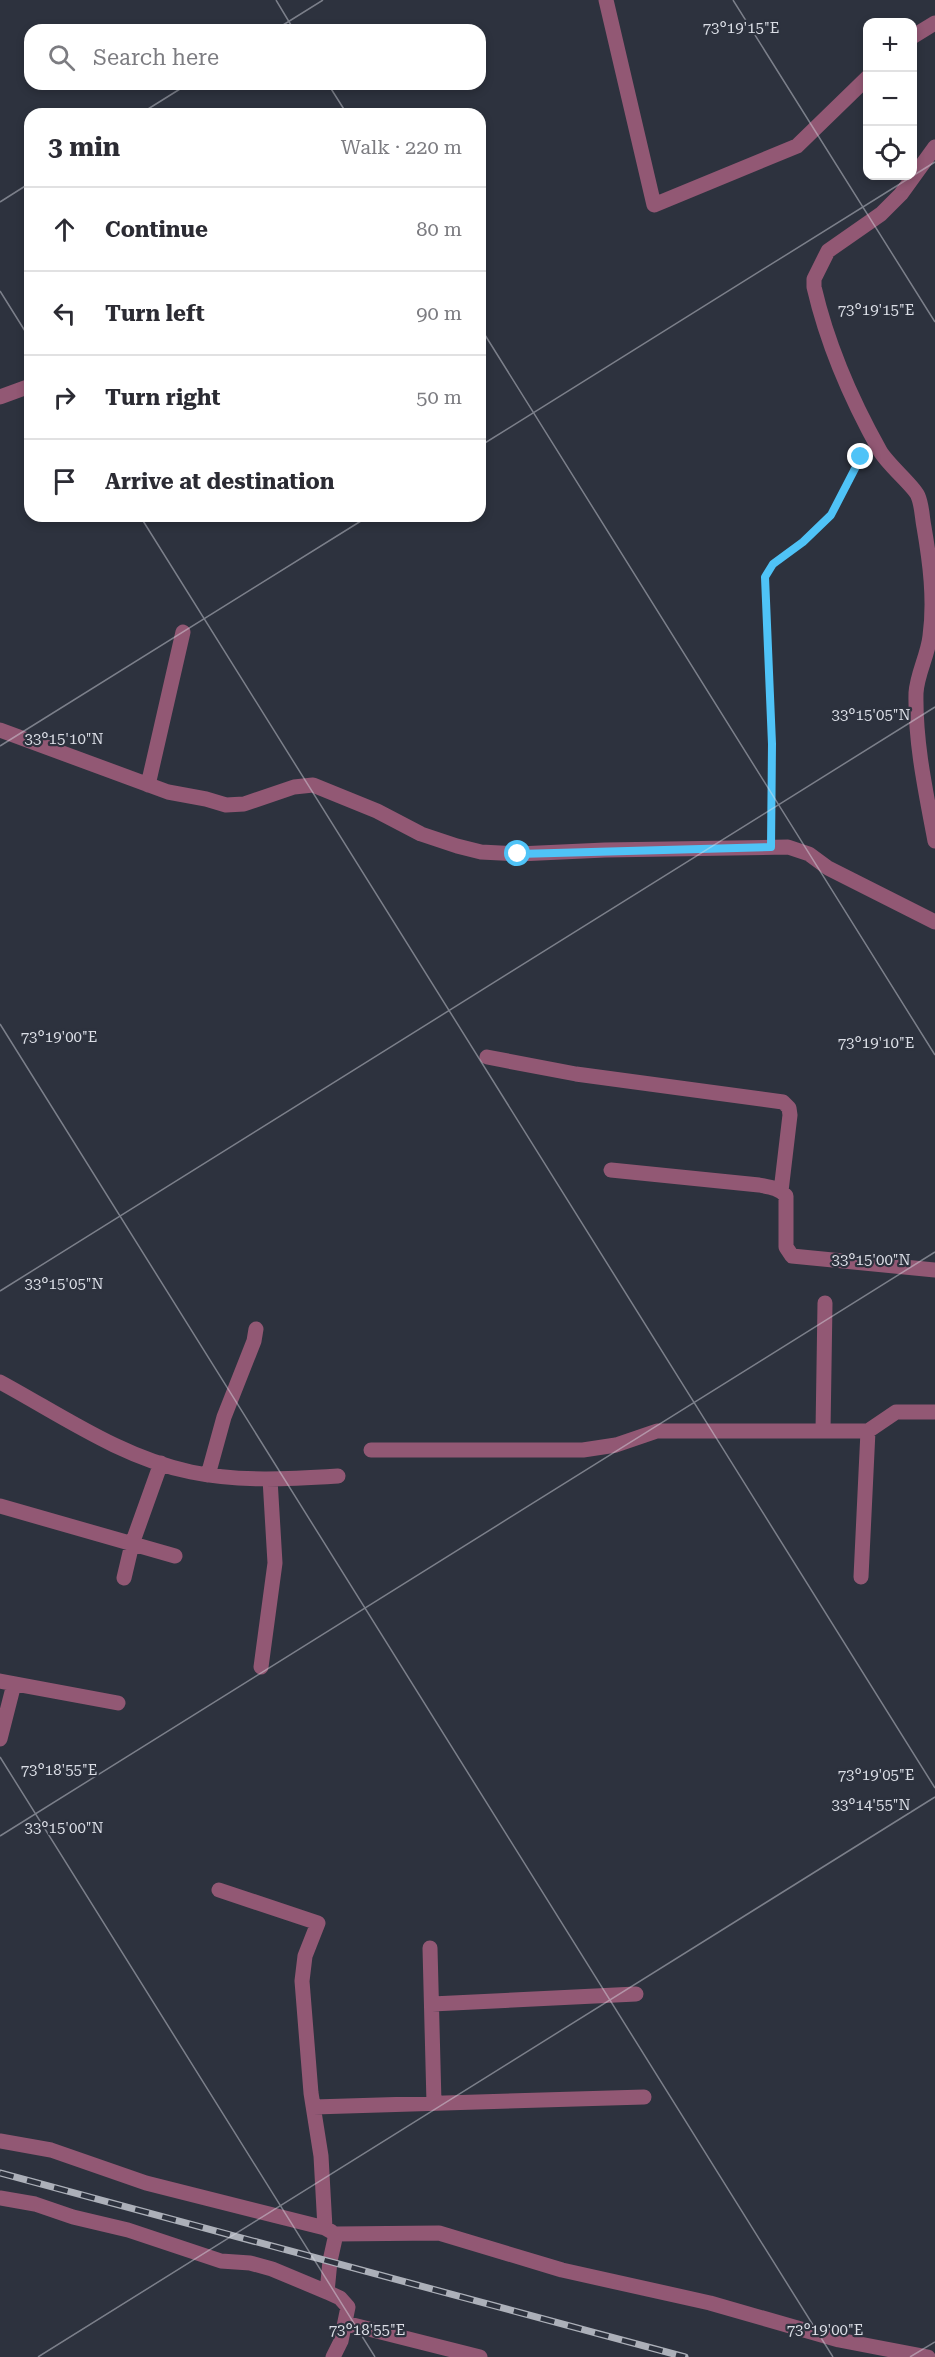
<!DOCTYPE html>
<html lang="en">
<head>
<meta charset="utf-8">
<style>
	:root { --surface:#fff; --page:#f2f2f3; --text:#2b2b33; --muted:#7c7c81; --line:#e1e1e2 }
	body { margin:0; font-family:"Roboto Serif",serif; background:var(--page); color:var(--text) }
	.controls { position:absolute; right:18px; top:18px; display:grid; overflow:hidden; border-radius:12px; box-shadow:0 3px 9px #0003 }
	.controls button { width:54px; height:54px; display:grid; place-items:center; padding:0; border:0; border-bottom:2px solid var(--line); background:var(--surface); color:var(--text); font:30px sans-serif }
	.stop { position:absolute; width:18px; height:18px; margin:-14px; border:4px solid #4fc3f7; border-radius:50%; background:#fff }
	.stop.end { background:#4fc3f7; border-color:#fff; box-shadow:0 2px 6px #0008 }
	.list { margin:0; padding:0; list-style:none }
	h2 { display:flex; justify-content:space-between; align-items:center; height:78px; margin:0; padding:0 24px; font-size:26px }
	h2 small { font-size:20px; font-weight:400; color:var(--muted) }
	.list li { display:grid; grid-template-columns:39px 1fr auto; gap:18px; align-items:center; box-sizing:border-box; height:84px; padding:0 24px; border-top:2px solid var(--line) }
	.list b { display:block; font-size:22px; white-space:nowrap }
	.list em { font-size:20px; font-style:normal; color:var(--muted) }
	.icon { flex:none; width:33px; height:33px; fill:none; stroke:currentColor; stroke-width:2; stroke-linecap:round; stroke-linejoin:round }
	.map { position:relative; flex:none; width:935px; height:2357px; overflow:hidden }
	.search { position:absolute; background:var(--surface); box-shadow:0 3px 9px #0003; left:24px; top:24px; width:462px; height:66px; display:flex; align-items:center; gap:15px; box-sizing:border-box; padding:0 21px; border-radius:18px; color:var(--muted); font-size:22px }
	.panel { position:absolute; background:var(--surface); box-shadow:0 3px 9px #0003; left:24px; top:108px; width:462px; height:414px; border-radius:18px }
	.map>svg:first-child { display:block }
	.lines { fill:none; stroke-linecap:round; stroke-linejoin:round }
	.path { stroke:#838791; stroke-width:4; stroke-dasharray:1.5 4.5; stroke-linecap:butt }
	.street { stroke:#925874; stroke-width:15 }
	.rail-casing { stroke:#acb0b9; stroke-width:7 }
	.rail { stroke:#2d323e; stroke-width:4.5; stroke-dasharray:14; stroke-linecap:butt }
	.route { stroke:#4fc3f7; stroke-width:8 }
	.ticks { fill:none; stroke:#dbdee6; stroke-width:1.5; stroke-opacity:0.45 }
	.ticks-label { font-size:15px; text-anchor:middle; fill:#dbdee6; stroke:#2d323e; stroke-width:4.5; stroke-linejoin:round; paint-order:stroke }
</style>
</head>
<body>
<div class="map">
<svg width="935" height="2357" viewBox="0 0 935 2357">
	<rect width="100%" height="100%" fill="#2d323e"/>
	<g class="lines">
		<path class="path" d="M771 831 770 679 765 577C771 559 805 541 820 527 839 508 853 478 862 453"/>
		<path class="street" d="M606 0 654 205 797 146 868 77
			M912 37 935 23
			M935 147 901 194 881 214 828 251 814 279V287C827 343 852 401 880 451 888 465 915 487 918 496 922 505 922 517 924 527 930 562 935 600 930 636 928 655 917 674 916 693 915 743 926 793 935 841
			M0 397 30 386
			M0 730 168 792 206 799 226 805 244 804 294 787 313 785 377 811 421 834 457 846 481 852 518 854 605 850 788 847 809 854 828 868 935 922
			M148 785 183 632
			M487 1057 576 1074 783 1102 789 1108 790 1115 781 1191
			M611 1170 759 1185C769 1187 779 1188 786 1196V1247L792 1256 935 1270
			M0 1382C61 1415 122 1458 191 1472 239 1482 289 1479 338 1476
			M823 1431 825 1303
			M371 1450H583L616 1445 657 1431H868L896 1412H935
			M208 1475 224 1417 254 1341 256 1329
			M0 1506 175 1556
			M861 1577 868 1431
			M124 1578 132 1544 161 1463
			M261 1667 275 1563 270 1479
			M0 1681 118 1703
			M0 1739 14 1684
			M219 1890 318 1923 305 1956 302 1981 311 2093 321 2156 325 2228
			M430 1948 434 2103
			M432 2004 636 1994
			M314 2107 644 2097
			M0 2141 51 2150 146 2183 325 2228 332 2232
			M0 2198 35 2204 73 2217 128 2230 221 2261 250 2263 272 2269 327 2292
			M345 2323 480 2357
			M333 2357 341 2341 348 2307 340 2298 327 2292 330 2261 336 2234 439 2233 562 2270 710 2303 839 2340 928 2357"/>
		<defs>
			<path id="rail" d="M0 2173 685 2357"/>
		</defs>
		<use href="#rail" class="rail-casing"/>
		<use href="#rail" class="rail"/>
	</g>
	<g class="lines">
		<path class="route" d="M518 854 771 847 772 744 765 577 773 564 803 542 831 515 861 457"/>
	</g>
	<path class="ticks" d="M276 0 294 30M733 0 935 322M275 30 323 0M328 84 347 114M140 114 188 84M0 202 30 183M0 291 30 339M480 327 935 1055M480 446 935 162M140 516 935 1788M0 746 369 516M0 1024 833 2357M0 1291 935 707M0 1757 375 2357M0 1836 935 1252M38 2357 935 1797M910 2357 935 2342"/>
	<g class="ticks-label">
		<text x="741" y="33">73°19'15"E</text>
		<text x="876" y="315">73°19'15"E</text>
		<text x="871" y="720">33°15'05"N</text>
		<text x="64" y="744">33°15'10"N</text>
		<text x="59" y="1042">73°19'00"E</text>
		<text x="876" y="1048">73°19'10"E</text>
		<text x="871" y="1265">33°15'00"N</text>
		<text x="64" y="1289">33°15'05"N</text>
		<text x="59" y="1775">73°18'55"E</text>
		<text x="876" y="1780">73°19'05"E</text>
		<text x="871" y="1810">33°14'55"N</text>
		<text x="64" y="1833">33°15'00"N</text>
		<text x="367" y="2335">73°18'55"E</text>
		<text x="825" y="2335">73°19'00"E</text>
	</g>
</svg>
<div class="controls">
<button>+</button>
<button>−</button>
<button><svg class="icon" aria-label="locate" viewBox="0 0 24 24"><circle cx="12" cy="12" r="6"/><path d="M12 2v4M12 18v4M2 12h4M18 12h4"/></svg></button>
</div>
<div class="stop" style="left:518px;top:854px"></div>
<div class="stop end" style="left:861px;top:457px"></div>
<div class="search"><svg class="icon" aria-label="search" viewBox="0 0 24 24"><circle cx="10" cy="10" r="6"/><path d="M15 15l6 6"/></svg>Search here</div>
<section class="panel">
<h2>3 min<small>Walk · 220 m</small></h2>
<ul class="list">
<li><svg class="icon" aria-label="ahead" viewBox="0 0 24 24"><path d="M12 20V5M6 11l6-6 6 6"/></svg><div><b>Continue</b></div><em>80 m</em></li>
<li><svg class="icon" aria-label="left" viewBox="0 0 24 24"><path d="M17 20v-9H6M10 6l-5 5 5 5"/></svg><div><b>Turn left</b></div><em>90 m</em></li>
<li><svg class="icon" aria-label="right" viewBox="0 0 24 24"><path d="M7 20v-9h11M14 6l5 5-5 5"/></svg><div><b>Turn right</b></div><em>50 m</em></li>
<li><svg class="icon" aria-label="arrive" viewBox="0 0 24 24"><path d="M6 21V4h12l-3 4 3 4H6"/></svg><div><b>Arrive at destination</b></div></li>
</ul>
</section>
</div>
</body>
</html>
